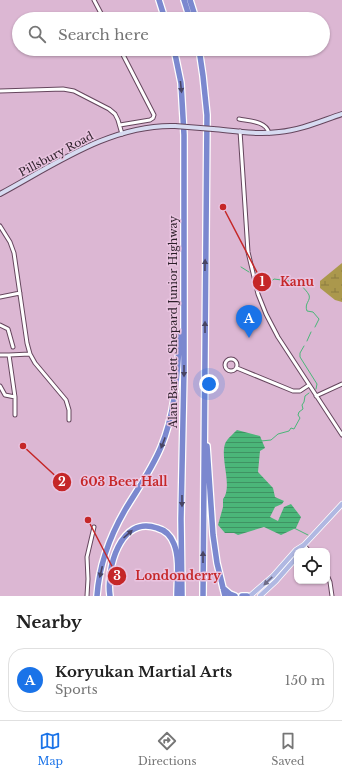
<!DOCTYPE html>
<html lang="en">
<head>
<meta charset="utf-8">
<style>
	:root { --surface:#fff; --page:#f6f6f6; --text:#222; --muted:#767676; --line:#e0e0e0; --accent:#1a73e8 }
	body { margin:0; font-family:"Libre Baskerville",serif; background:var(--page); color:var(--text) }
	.controls { position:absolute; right:12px; bottom:12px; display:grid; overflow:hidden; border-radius:8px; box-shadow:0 1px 3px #0004 }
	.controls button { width:36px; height:36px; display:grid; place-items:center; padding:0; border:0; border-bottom:1px solid var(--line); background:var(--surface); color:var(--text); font:20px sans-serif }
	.you { position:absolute; left:209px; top:384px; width:14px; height:14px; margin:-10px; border:3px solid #fff; border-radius:50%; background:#1a73e8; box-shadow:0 0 0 6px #1a73e833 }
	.badge { display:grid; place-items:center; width:26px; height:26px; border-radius:50%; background:var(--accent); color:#fff; font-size:13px; font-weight:700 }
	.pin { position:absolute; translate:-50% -33px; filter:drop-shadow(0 1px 2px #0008) }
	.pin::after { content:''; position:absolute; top:21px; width:14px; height:12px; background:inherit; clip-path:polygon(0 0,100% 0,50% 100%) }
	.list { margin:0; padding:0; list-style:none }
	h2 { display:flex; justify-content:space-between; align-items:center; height:52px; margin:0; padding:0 16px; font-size:17px }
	h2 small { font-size:13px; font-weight:400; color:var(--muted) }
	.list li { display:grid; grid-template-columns:26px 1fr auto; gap:12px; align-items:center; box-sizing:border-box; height:64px; margin:0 8px 8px; padding:0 8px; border:1px solid var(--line); border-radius:16px }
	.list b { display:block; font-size:15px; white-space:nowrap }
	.list p { margin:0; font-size:13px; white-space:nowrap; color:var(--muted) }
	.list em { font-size:13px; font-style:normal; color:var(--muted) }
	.icon { flex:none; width:22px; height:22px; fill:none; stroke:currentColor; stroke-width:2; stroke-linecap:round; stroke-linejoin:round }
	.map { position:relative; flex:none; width:342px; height:596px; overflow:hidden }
	.search { position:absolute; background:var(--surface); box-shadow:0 1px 3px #0004; left:12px; right:12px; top:12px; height:44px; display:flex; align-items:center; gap:10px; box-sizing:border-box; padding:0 14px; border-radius:22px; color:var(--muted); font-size:15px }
	.sheet { height:124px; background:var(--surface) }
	nav { display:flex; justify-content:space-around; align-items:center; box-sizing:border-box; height:56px; border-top:1px solid var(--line); background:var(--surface); font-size:11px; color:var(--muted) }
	nav a { display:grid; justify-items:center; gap:2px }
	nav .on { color:var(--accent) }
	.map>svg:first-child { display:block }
	.wetland { fill:url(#wetland-marsh) }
	.water { fill:url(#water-rules) }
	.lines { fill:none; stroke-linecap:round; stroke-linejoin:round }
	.stream { stroke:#4bb679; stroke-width:1 }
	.street-casing { stroke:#65465d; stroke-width:5 }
	.secondary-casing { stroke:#65465d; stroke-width:6 }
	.primary-casing { stroke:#fff; stroke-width:6 }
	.highway-casing { stroke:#fff; stroke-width:8 }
	.street { stroke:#fff; stroke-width:3 }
	.secondary { stroke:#d7dbf1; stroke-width:4 }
	.primary { stroke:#b0b8e2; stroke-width:4.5 }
	.highway { stroke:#7b88cf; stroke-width:5.5 }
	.secondary-bridge-casing { stroke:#65465d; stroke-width:6; stroke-linecap:butt }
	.secondary-bridge { stroke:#d7dbf1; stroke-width:4 }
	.oneway { fill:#484463 }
	.oneway2 { fill:#6e6c86 }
	.labels { text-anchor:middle; stroke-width:3; stroke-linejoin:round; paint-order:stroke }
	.street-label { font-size:11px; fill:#2c1f29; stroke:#e9c4e0 }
	.leader { fill:none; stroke:#c52728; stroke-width:1.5 }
	.callout-dot { fill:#c52728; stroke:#e9c4e0; stroke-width:1.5 }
	.mark-label { font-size:12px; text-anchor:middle; font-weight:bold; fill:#fff }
	.callout-label { font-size:12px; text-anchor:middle; font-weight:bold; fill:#c52728; stroke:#e9c4e0; stroke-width:3; stroke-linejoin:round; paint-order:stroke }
</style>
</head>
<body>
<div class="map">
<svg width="342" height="596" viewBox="0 0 342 596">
	<defs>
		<pattern id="wetland-marsh" width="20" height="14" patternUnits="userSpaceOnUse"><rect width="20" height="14" fill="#ab984c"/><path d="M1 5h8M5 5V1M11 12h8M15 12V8" fill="none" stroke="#8b7b3f"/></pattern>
		<pattern id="water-rules" width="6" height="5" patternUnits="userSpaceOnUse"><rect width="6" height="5" fill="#4bb679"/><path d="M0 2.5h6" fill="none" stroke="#3f9363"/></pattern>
	</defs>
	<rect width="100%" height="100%" fill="#dcb7d3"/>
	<path class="wetland" d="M342 263V302L335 300 320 288V281Z"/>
	<path class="water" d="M237 430 260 436 265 448 260 451 258 472 273 488 275 497 284 501 282 504 275 507 270 517 278 521 284 507 291 504 301 517 296 528 281 535 264 527 238 535 234 533H225L218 525 223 507V499C233 487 220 459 225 444 226 440 233 434 237 430Z"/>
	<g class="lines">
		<path class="stream" d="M241 267 249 272
			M254 271 262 286 267 285 274 279 297 282
			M302 286C304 289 307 291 309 295 311 301 304 303 307 311L313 312 319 319 315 327
			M307 341 311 332
			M304 346 300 353V357L317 384 316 389
			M261 441 271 440 278 434 289 431 291 428 294 429 300 418 298 415 299 412 303 409 302 405 304 402 305 396 309 393
			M294 528 308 535"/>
		<defs>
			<path id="street" d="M94 0 104 19
				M120 49 154 115 153 118 150 120 120 125
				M0 91 63 89 74 91 109 109 115 114 118 120 122 134
				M239 119C249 121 266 121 269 133
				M240 131 248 252 258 294 266 314 278 337 342 435
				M0 226 10 242 14 253 27 343 30 354 35 363 66 400 69 410V420
				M0 297 20 293
				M0 325 8 329 13 347
				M0 355H9L30 354
				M9 355 15 397V415
				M225 365a6 6 0 1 1 12 0a6 6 0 1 1-12 0Z
				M237 368 293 391H300L309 385
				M0 386 5 395 15 397
				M316 396 342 384
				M304 545 309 551
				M327 575 330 582 332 596
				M87 596 88 579 87 557 94 527"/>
			<path id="secondary" d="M213 129C235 131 257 135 279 132 301 130 321 121 342 114
				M0 194C54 165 111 124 175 126"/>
			<path id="primary" d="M250 596 273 576 296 550 304 545 342 504
				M260 596 276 581 297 557"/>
			<path id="highway" d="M159 0 165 19
				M184 0 190 19
				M190 0 196 19
				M174 49 181 83 184 135V370L181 519 182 596
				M199 49 203 76 207 115 203 596
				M207 446 213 535 217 563 225 596
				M223 588 230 594 235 596
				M97 596C99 566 110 536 125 510 137 490 152 469 161 447 176 411 177 373 180 334
				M110 596C106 569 120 515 157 528 165 530 171 536 174 544 180 559 177 580 177 596
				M242 596H247"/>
		</defs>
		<use href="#street" class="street-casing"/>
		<use href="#secondary" class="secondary-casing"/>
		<use href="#primary" class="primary-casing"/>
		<use href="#highway" class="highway-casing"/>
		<use href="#street" class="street"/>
		<use href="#secondary" class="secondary"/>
		<use href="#primary" class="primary"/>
		<use href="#highway" class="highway"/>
		<defs>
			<path id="secondary-bridge" d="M175 126 213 129"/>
		</defs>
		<use href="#secondary-bridge" class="secondary-bridge-casing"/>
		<use href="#secondary-bridge" class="secondary-bridge"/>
	</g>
	<defs><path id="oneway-solid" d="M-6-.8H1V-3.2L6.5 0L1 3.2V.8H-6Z"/></defs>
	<g class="oneway">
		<use href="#oneway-solid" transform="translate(181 87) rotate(84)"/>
		<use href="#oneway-solid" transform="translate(205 265) rotate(-89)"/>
		<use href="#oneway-solid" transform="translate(205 327) rotate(-90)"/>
		<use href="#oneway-solid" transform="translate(184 371) rotate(90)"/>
		<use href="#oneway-solid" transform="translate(163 443) rotate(111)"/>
		<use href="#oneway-solid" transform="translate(182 501) rotate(90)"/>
		<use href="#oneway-solid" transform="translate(128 534) rotate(-42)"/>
		<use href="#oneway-solid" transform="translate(203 557) rotate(-90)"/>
		<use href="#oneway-solid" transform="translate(101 572) rotate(103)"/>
	</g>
	<use class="oneway2" href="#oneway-solid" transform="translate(268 581) rotate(136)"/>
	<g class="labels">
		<g class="street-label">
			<text transform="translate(56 154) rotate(-28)" y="4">Pillsbury Road</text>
			<text transform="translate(173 322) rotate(-90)" y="4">Alan Bartlett Shepard Junior Highway</text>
		</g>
	</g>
	<path class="leader" d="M223 207L262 282M23 446L62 482M88 520L117 576"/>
	<g class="callout-dot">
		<circle cx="223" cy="207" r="4"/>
		<circle cx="23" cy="446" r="4"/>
		<circle cx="88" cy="520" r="4"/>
		<circle cx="262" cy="282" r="10"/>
		<circle cx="62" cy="482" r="10"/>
		<circle cx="117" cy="576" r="10"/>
	</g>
	<g class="mark-label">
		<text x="262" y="286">1</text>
		<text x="62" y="486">2</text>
		<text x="117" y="580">3</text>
	</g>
	<g class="callout-label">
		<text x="297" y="286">Kanu</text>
		<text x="124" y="486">603 Beer Hall</text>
		<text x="178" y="580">Londonderry</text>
	</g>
</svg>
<div class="controls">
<button><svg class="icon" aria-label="locate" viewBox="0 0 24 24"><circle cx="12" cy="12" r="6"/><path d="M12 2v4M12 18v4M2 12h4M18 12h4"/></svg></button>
</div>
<div class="you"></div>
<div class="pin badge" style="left:249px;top:338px">A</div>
<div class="search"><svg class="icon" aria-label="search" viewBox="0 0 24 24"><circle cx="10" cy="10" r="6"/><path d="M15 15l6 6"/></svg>Search here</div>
</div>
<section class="sheet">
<h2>Nearby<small></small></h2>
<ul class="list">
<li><span class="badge">A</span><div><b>Koryukan Martial Arts</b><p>Sports</p></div><em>150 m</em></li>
</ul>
</section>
<nav>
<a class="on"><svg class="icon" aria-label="map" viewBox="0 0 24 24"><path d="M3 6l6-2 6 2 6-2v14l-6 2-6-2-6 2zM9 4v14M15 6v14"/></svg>Map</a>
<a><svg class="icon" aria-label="directions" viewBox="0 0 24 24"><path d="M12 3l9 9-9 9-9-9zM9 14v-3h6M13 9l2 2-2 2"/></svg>Directions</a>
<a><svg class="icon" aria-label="saved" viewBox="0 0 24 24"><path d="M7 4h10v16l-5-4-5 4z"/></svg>Saved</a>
</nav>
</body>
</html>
